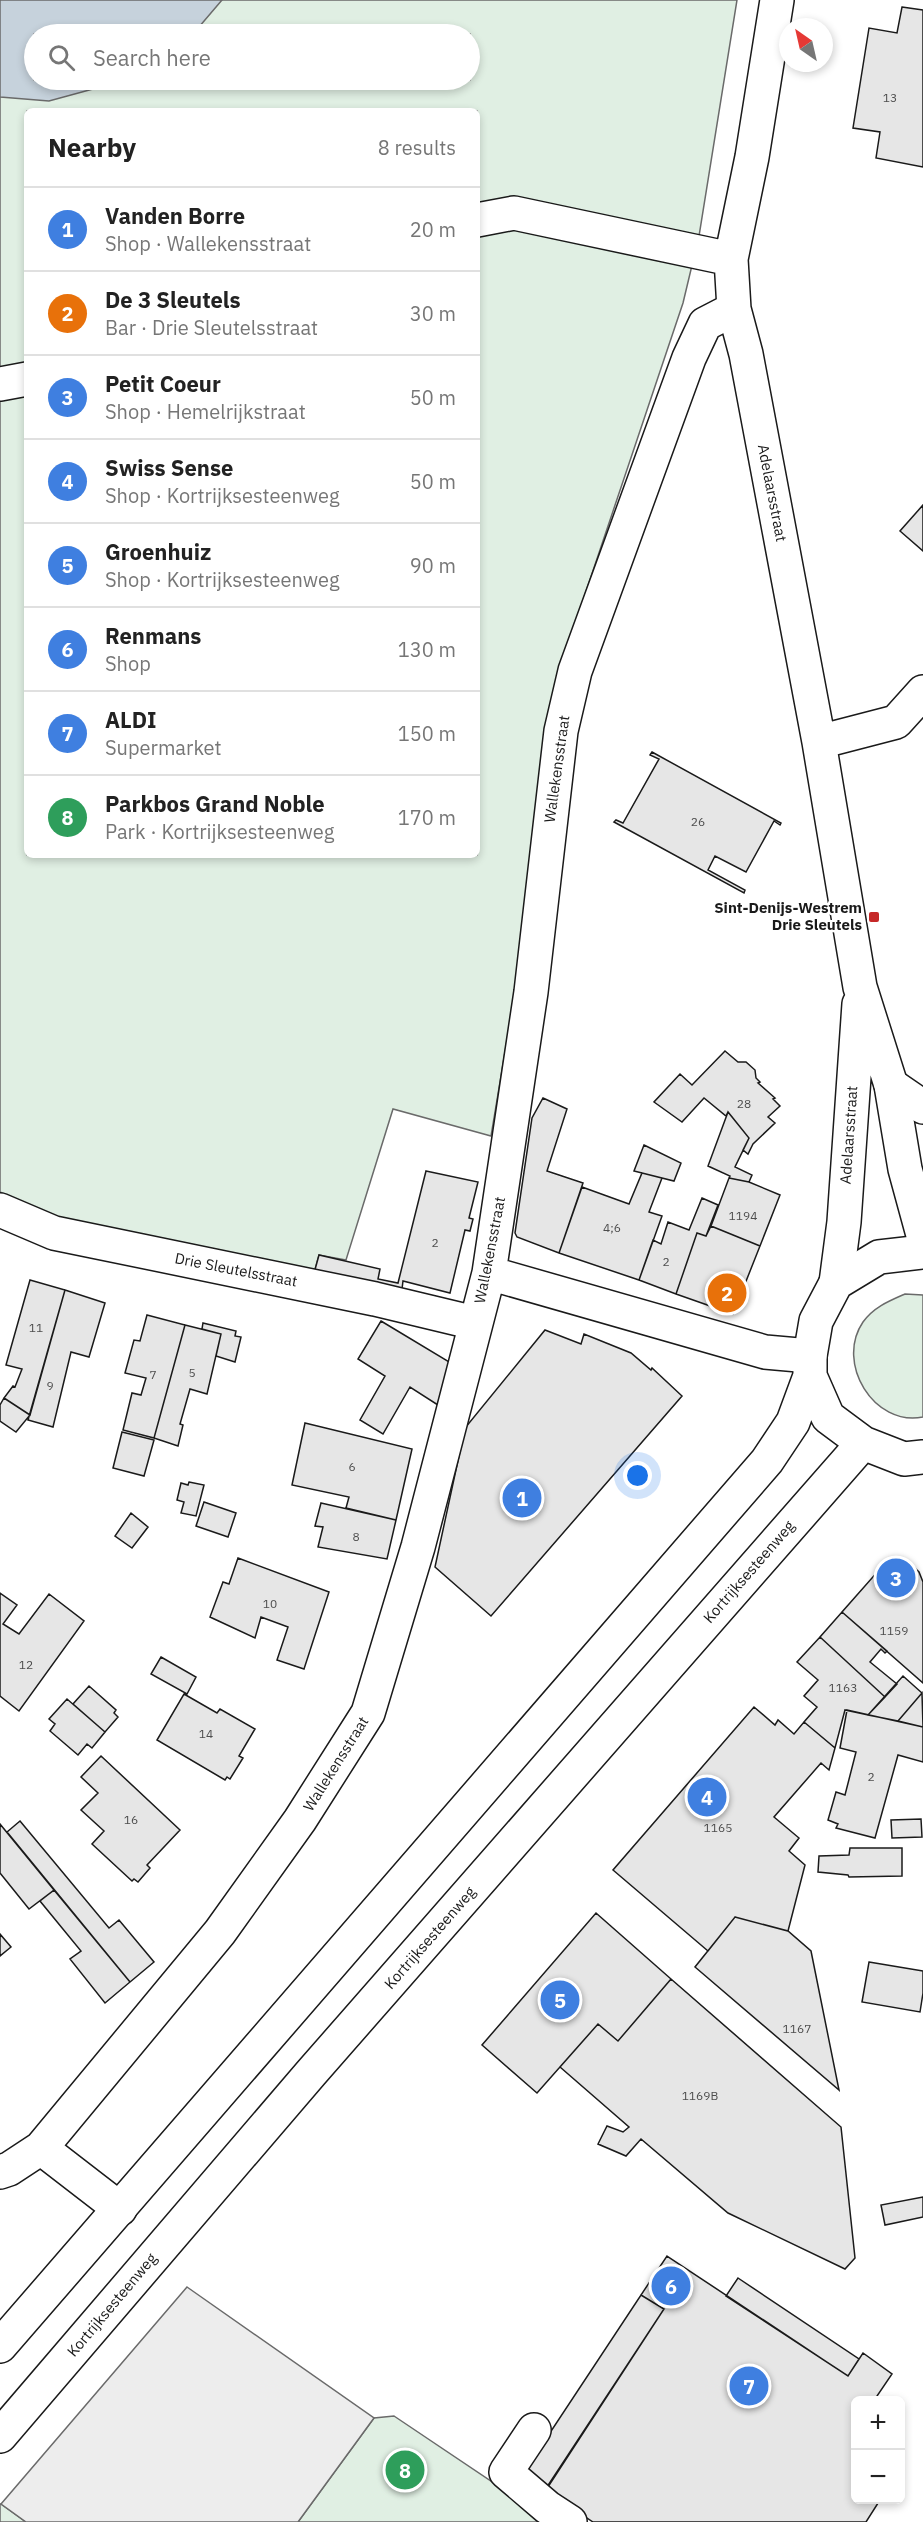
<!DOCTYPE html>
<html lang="en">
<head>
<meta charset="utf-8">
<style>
	:root { --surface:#fff; --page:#f6f6f6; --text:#222; --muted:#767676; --line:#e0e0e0; --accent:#db2777 }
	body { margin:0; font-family:"IBM Plex Sans",sans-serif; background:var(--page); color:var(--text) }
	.controls { position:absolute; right:18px; bottom:18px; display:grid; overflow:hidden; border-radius:9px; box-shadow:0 3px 9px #0003 }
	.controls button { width:54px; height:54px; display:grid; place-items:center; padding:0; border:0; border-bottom:2px solid var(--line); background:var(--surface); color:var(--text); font:30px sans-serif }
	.compass { position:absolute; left:779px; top:18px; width:54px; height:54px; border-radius:50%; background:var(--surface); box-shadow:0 3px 9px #0003; rotate:326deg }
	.you { position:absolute; left:638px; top:1476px; width:21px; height:21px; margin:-15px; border:4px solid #fff; border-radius:50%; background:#1a73e8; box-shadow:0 0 0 9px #1a73e833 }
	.badge { display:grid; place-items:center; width:39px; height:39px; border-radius:50%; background:var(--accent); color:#fff; font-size:20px; font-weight:700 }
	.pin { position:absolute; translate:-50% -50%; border:3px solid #fff; box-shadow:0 2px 6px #0006 }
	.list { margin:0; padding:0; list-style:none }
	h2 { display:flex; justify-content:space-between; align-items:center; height:78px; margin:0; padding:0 24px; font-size:26px }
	h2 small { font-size:20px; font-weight:400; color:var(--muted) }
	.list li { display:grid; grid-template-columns:39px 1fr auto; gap:18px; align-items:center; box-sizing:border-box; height:84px; padding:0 24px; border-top:2px solid var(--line) }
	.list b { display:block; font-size:22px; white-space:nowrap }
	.list p { margin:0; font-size:20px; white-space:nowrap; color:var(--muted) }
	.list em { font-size:20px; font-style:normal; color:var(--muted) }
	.icon { flex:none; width:33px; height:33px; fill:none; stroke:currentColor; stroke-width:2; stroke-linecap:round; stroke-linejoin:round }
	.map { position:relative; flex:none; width:923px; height:2522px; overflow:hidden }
	.search { position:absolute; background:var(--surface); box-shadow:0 3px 9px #0003; left:24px; top:24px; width:456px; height:66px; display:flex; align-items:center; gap:15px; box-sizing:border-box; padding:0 21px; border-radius:33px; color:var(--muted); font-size:22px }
	.panel { position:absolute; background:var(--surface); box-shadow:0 3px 9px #0003; left:24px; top:108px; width:456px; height:750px; border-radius:9px }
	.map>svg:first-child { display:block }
	.green { fill:#e0efe3; stroke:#6a6a6a; stroke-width:1.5; fill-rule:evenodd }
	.parking { fill:#ededed; stroke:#6a6a6a; stroke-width:1.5 }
	.water { fill:#c6d2dc; stroke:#6a6a6a; stroke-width:1.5 }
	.building { fill:#e6e6e6; stroke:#1a1a1a; stroke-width:1.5 }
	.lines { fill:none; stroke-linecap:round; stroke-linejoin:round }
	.minor-casing { stroke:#1a1a1a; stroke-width:36 }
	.major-casing { stroke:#1a1a1a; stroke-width:36 }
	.minor { stroke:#fff; stroke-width:33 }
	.major { stroke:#fff; stroke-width:33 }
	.poi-dot { fill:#c62828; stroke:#fff; stroke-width:2 }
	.labels { text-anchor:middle; stroke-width:4.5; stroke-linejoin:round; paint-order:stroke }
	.number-label { font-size:12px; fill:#4d4d4d }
	.street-label { font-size:15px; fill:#1a1a1a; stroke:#fff }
	.poi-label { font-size:15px; font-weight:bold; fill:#1a1a1a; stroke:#fff; text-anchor:end }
</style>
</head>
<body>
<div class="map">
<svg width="923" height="2522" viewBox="0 0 923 2522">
	<rect width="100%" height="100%" fill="#fff"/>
	<path class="green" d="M0 0H737L699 236 683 303 566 651 525 932 491 1136 393 1109 346 1260 319 1255 314 1273 49 1215 0 1192ZM34 34H470V80H34ZM27 111H477V855H27Z
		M905 1294 923 1295V1417C874 1427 835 1363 863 1322 874 1307 889 1301 905 1294Z
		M394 2416 552 2522H298L374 2418Z
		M0 2504H1L26 2522H0Z"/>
	<path class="parking" d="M187 2287 374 2418 298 2522H26L1 2504Z"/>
	<path class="water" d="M0 0H222L193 34H34V80H126L49 101 0 97Z"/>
	<path class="building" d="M902 7 923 10V167L876 158 880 132 853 128 869 28 897 33Z
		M923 505V551L900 531Z
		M652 752 781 823 780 825 774 821 746 872 715 856 708 870 745 890 744 893 614 822 616 820 623 823 659 759 650 755Z
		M725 1051 738 1062H746L755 1070 756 1078 760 1082 758 1083 775 1098 773 1099 780 1106 768 1117 775 1123 753 1144 748 1154 743 1150 749 1138 728 1112 726 1116 704 1098 682 1122 654 1102 680 1074 692 1085Z
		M543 1098 567 1109 547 1171 583 1183 559 1253 517 1237 515 1233 532 1118Z
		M728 1112 749 1138 735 1167 752 1175 749 1182 729 1178 730 1176 708 1166Z
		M644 1145 681 1163 674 1181 634 1171Z
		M426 1171 478 1182 469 1218 473 1219 470 1231 465 1230 450 1293 403 1281 401 1297 313 1277 319 1255 380 1269 378 1279 398 1283Z
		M642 1173 662 1178 649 1212 662 1216 639 1280 559 1253 582 1187 629 1204Z
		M729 1178 749 1182 780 1195 760 1246 711 1226Z
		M702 1198 718 1205 706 1236 697 1233 676 1294 639 1280 653 1240 661 1244 668 1222 689 1230Z
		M711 1226 760 1246 733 1314 676 1294 697 1233 706 1236Z
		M30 1280 65 1290 30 1415 4 1398 13 1386 15 1387 22 1369 6 1365Z
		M65 1290 105 1303 89 1357 71 1352 53 1427 28 1420Z
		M147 1315 185 1325 154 1438 123 1430 132 1393 141 1395 146 1378 125 1373 134 1340 140 1341Z
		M381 1321 451 1363 441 1407 410 1387 383 1434 360 1420 385 1376 358 1359Z
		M203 1323 236 1331 235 1336 241 1337 235 1362 216 1356 221 1334 202 1329Z
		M185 1325 221 1334 207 1394 190 1389 180 1424 183 1425 178 1446 154 1438Z
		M545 1330 581 1344 584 1334 631 1353 651 1370 652 1368 682 1396 491 1616 435 1567 465 1428Z
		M4 1398 30 1415 16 1432 0 1421V1405Z
		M305 1423 412 1449 396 1520 346 1508 349 1497 292 1485Z
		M122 1432 154 1440 144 1476 113 1468Z
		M189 1482 204 1485 196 1516 181 1513 184 1502 177 1500 181 1483 188 1485Z
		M204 1502 236 1513 228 1537 196 1526Z
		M321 1503 396 1520 387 1559 318 1547 323 1527 315 1526Z
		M131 1513 148 1527 132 1548 115 1536Z
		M238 1558 329 1592 304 1669 277 1660 288 1627 261 1617 255 1638 210 1617 223 1582 229 1584Z
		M905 1559 919 1572 923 1582V1683L842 1612 879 1570Z
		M0 1593 17 1605 3 1624 19 1634 49 1594 84 1621 19 1711 0 1696Z
		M842 1612 887 1651 885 1653 881 1649 870 1662 897 1684 885 1697 820 1637Z
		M820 1637 885 1697 868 1715 845 1710 835 1748 804 1722 817 1707 804 1696 818 1680 797 1662Z
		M161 1657 196 1677 187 1694 151 1674Z
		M903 1676 922 1693 898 1721 868 1715Z
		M89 1686 116 1710 114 1713 118 1717 105 1732 73 1704Z
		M922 1693 923 1727 898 1721Z
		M184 1694 217 1713 220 1709 255 1729 239 1756 243 1758 230 1779 227 1777 225 1780 157 1740Z
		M67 1699 105 1732 92 1748 87 1744 78 1755 50 1731 55 1724 49 1719Z
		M754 1707 775 1725 778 1720 794 1734 804 1722 835 1748 829 1770 821 1763 774 1817 799 1838 789 1851 805 1865 788 1931 735 1917 708 1951 613 1870Z
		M847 1710 923 1727V1762L898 1755 875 1838 836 1828 838 1824 828 1820 836 1792 845 1795 856 1752 840 1748Z
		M101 1756 180 1830 147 1865 150 1868 138 1882 134 1879 132 1881 92 1844 104 1831 81 1810 98 1793 81 1777Z
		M921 1819 922 1837 892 1838 891 1820Z
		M20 1821 109 1928 119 1920 154 1962 130 1982 7 1832Z
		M0 1824 54 1890 29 1909 0 1873Z
		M850 1848H902V1876L849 1877 848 1875 818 1872 819 1856 849 1855Z
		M54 1890 130 1982 105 2003 70 1959 81 1951 40 1901Z
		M596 1913 671 1979 618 2041 598 2024 537 2093 482 2045Z
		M735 1917 788 1931 811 1951 839 2090 695 1967Z
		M0 1934 11 1947 0 1956Z
		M869 1962 923 1971V1993L920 2012 862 2002Z
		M671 1979 841 2127 855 2258 845 2269 728 2213 641 2139 626 2156 598 2144 607 2126 623 2132 629 2127 560 2067 598 2024 618 2041Z
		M923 2197V2217L885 2225 881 2205Z
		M667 2256 848 2376 863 2353 892 2374 877 2396 883 2400H856V2500H880L866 2522H593L545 2490 664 2309 641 2295Z
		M738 2278 859 2359 848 2376 726 2296Z
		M641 2295 664 2309 546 2490 522 2475Z
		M641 2295 664 2309 545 2490 522 2475Z"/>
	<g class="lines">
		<defs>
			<path id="minor" d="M777 0 752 157 731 259 734 309 746 354 819 742 860 987 891 1085 905 1169 923 1235
				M477 220 514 213 731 259
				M0 384 27 379
				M819 742 896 722 923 692
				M0 1210 54 1233 375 1299 475 1323
				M489 1273 765 1352 810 1356
				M836 1283 844 1222 859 1004
				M41 2148 120 2209
				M0 2172 9 2169 41 2148 220 1932 300 1820 368 1713 418 1547 489 1273 531 992 561 731 575 671 689 358 705 324 734 309
				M534 2430 506 2472 547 2507 570 2522"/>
			<path id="major" d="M891 1085 923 1107
				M923 1252 879 1257 836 1283 816 1321 810 1356V1376L828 1417 863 1443 904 1459 923 1457
				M0 2346 767 1461 793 1422 810 1376
				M0 2436 311 2073 863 1443"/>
		</defs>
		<use href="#minor" class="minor-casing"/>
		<use href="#major" class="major-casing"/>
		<use href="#minor" class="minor"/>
		<use href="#major" class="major"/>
	</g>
	<rect class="poi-dot" x="868" y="911" width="12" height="12" rx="3"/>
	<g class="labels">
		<g class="number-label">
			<text x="890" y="102">13</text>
			<text x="698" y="826">26</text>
			<text x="744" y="1108">28</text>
			<text x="743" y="1220">1194</text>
			<text x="612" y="1232">4;6</text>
			<text x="435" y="1247">2</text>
			<text x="666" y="1266">2</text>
			<text x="36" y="1332">11</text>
			<text x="192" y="1377">5</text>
			<text x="153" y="1379">7</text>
			<text x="50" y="1390">9</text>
			<text x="352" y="1471">6</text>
			<text x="356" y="1541">8</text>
			<text x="270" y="1608">10</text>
			<text x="894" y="1635">1159</text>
			<text x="26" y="1669">12</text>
			<text x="843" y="1692">1163</text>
			<text x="206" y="1738">14</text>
			<text x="871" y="1781">2</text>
			<text x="131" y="1824">16</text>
			<text x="718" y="1832">1165</text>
			<text x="797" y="2033">1167</text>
			<text x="700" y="2100">1169B</text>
		</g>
		<g class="street-label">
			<text transform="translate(772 493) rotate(79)" y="5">Adelaarsstraat</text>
			<text transform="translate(557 769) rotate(-82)" y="5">Wallekensstraat</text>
			<text transform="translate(849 1135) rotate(-86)" y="5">Adelaarsstraat</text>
			<text transform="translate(490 1250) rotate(-79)" y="5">Wallekensstraat</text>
			<text transform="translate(236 1270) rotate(11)" y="5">Drie Sleutelsstraat</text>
			<text transform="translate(749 1572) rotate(-49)" y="5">Kortrijksesteenweg</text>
			<text transform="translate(336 1764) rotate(-58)" y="5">Wallekensstraat</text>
			<text transform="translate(430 1938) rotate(-49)" y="5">Kortrijksesteenweg</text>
			<text transform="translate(112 2305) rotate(-50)" y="5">Kortrijksesteenweg</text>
		</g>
		<g class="poi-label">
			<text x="862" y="913">Sint-Denijs-Westrem<tspan x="862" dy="17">Drie Sleutels</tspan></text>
		</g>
	</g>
</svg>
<div class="controls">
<button>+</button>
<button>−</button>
</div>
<svg class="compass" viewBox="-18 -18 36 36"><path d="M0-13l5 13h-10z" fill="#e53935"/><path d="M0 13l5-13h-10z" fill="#767676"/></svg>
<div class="you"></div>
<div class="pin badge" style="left:522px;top:1498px;background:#3f7fe0">1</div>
<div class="pin badge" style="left:727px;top:1293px;background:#e8710a">2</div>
<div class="pin badge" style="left:896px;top:1578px;background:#3f7fe0">3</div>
<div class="pin badge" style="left:707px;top:1797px;background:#3f7fe0">4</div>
<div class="pin badge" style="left:560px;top:2000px;background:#3f7fe0">5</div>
<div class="pin badge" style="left:671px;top:2286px;background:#3f7fe0">6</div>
<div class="pin badge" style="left:749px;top:2386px;background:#3f7fe0">7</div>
<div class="pin badge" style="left:405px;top:2470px;background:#2e9e5b">8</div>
<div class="search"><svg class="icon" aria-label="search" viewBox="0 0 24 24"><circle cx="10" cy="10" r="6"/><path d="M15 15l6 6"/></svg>Search here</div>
<section class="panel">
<h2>Nearby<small>8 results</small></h2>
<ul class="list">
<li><span class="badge" style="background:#3f7fe0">1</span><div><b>Vanden Borre</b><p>Shop · Wallekensstraat</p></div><em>20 m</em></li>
<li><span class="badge" style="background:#e8710a">2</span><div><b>De 3 Sleutels</b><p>Bar · Drie Sleutelsstraat</p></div><em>30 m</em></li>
<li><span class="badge" style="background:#3f7fe0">3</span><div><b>Petit Coeur</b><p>Shop · Hemelrijkstraat</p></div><em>50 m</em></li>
<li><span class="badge" style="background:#3f7fe0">4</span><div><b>Swiss Sense</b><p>Shop · Kortrijksesteenweg</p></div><em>50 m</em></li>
<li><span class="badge" style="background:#3f7fe0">5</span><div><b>Groenhuiz</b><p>Shop · Kortrijksesteenweg</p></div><em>90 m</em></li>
<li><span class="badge" style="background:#3f7fe0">6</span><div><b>Renmans</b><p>Shop</p></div><em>130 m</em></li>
<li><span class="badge" style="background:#3f7fe0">7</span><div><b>ALDI</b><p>Supermarket</p></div><em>150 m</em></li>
<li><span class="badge" style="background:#2e9e5b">8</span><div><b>Parkbos Grand Noble</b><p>Park · Kortrijksesteenweg</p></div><em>170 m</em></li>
</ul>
</section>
</div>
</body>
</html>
